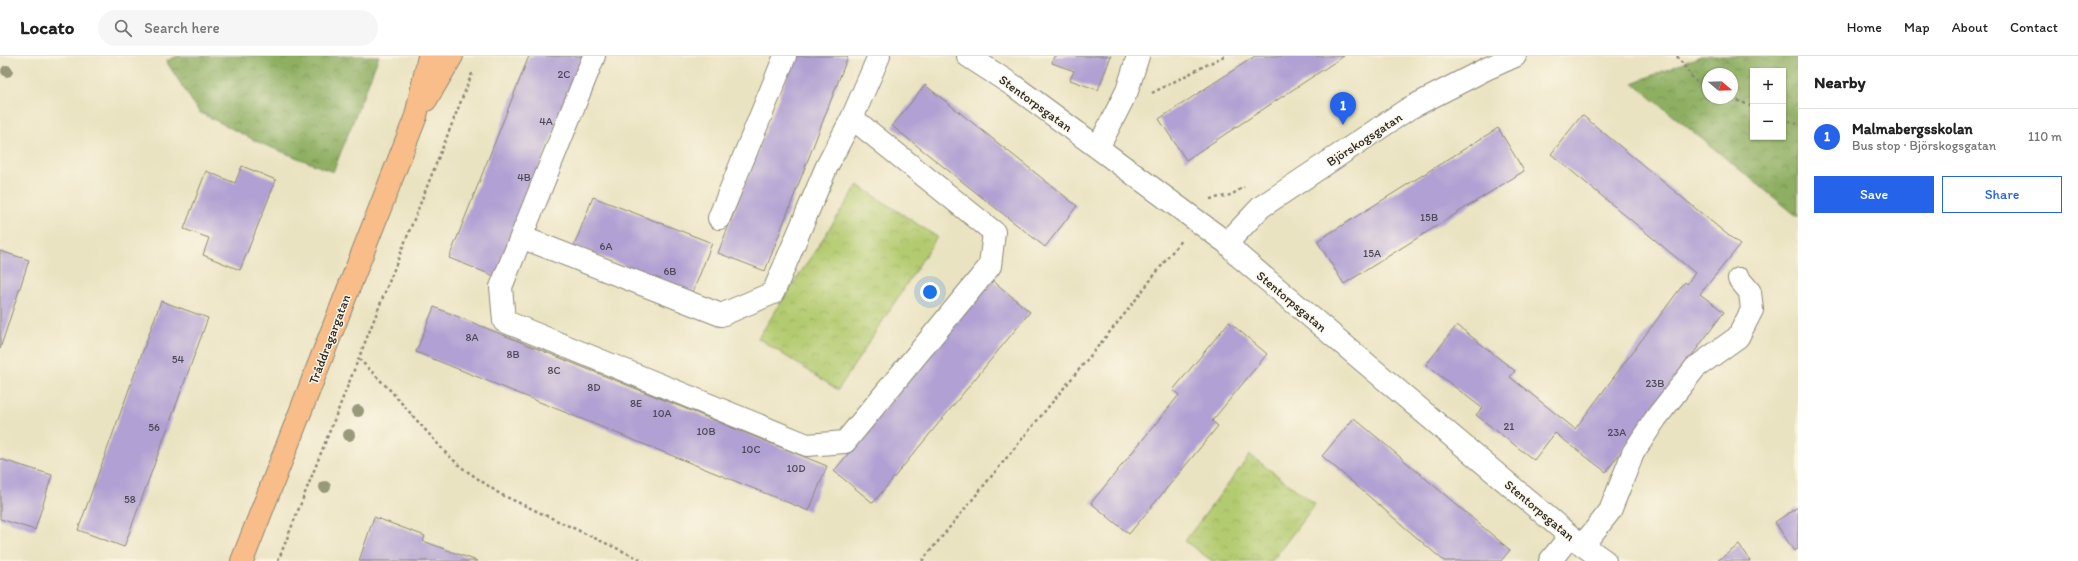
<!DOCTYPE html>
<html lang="en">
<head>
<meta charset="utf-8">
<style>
	:root { --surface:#fff; --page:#f6f6f6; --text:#222; --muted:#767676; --line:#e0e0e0; --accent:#2563eb }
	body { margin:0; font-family:Itim,sans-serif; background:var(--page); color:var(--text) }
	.controls { position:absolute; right:12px; top:12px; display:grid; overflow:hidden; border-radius:0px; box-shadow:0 1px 3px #0004 }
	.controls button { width:36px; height:36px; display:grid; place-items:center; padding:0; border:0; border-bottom:1px solid var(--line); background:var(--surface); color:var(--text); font:20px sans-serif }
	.compass { position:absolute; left:1702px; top:12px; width:36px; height:36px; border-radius:50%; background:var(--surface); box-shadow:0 1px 3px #0004; rotate:109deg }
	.you { position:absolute; left:930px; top:236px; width:14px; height:14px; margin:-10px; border:3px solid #fff; border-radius:50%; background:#1a73e8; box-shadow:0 0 0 6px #1a73e833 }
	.badge { display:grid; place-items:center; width:26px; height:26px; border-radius:50%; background:var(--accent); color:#fff; font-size:13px; font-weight:700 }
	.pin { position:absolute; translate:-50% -33px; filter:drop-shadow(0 1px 2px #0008) }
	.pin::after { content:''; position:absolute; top:21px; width:14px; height:12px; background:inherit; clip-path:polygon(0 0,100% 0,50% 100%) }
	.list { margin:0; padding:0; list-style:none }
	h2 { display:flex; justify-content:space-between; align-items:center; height:52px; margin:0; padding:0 16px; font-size:17px }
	h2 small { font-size:13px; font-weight:400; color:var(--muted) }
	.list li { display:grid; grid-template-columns:26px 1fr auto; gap:12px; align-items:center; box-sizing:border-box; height:56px; padding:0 16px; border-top:1px solid var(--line) }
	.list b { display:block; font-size:15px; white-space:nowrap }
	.list p { margin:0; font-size:13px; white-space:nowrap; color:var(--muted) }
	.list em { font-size:13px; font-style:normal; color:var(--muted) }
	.actions { display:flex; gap:8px; padding:12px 16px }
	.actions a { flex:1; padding:9px 0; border:1px solid var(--accent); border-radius:0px; text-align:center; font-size:14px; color:var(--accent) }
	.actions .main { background:var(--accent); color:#fff }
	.icon { flex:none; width:22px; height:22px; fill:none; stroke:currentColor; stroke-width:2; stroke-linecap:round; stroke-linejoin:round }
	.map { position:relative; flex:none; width:1798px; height:505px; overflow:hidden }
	header { display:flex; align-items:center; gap:24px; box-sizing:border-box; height:56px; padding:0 20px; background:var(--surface); border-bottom:1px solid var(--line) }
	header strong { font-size:19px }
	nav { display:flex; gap:22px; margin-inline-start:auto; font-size:14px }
	.search { width:280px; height:36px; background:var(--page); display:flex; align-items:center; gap:10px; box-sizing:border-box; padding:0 14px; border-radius:22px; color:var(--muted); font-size:15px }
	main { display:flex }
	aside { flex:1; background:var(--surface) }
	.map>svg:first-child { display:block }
	.forest { fill:url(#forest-crowns); stroke:#5c6d46; fill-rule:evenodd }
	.park { fill:url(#park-crowns); stroke:#6f7b4e }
	.building { fill:#b1a0d3 }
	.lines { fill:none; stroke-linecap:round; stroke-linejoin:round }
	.minor-casing { stroke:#8a8776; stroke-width:24 }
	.major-casing { stroke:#8a8776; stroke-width:24 }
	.path { stroke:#8a8776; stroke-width:2.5; stroke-dasharray:3 3; stroke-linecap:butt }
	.minor { stroke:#fff; stroke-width:22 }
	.major { stroke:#f8bd88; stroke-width:22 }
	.tree { fill:#98987a }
	.labels { text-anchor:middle; stroke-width:3; stroke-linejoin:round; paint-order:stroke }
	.number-label { font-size:11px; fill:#4c4855 }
	.street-label { font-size:13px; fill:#2b2b2b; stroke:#fcf5e5 }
</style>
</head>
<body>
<header>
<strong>Locato</strong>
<div class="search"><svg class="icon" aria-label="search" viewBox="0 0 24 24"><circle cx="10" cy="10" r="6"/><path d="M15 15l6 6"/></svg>Search here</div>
<nav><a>Home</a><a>Map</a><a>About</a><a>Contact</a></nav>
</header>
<main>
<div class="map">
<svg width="1798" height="505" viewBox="0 0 1798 505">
	<defs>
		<pattern id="forest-crowns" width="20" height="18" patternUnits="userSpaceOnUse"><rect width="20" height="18" fill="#8eaf62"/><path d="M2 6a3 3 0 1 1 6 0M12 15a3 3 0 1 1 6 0" fill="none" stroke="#748f51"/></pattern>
		<pattern id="park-crowns" width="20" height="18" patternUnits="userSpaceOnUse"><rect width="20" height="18" fill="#b3cb70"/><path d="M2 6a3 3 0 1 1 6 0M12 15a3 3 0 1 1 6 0" fill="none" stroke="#9aae61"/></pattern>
	</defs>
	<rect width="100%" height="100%" fill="#fcf5e5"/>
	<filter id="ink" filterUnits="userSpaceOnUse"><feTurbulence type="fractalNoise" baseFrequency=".025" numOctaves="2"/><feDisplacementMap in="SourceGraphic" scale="8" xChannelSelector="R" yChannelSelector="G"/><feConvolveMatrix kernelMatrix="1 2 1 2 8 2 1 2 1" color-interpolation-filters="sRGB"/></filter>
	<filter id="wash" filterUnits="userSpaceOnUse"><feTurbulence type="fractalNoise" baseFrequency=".012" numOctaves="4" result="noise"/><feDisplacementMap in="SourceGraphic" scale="16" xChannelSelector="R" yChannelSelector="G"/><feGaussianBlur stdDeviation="0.9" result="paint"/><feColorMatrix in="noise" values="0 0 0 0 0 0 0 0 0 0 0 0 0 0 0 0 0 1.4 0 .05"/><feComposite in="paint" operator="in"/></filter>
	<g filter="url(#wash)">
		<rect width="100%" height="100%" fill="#eae3c1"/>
		<path class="forest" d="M178 0H379L333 116 260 87 199 56 166 5Z
			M1701 0H1798V161L1633 27ZM1753 15H1783V81H1753ZM1708 18H1732V42H1708Z"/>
		<path class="park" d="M858 129 937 181 838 334 758 282Z
			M1250 399 1315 448 1272 505H1212L1185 485Z"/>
		<g id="blocks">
			<path class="building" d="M529 0H583L497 221 449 202Z
				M795 0H848L765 215 718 197Z
				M1054 0H1111L1098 34 1070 24 1074 15 1052 7Z
				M1255 0H1344L1186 104 1159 63Z
				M925 29 1077 150 1045 191 892 70Z
				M1582 59 1740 189 1700 238 1724 256 1606 416 1555 377 1534 404 1476 359 1482 352 1426 309 1457 269 1515 315 1510 321 1575 373 1685 226 1687 228 1695 217 1551 98Z
				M1498 72 1524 115 1344 228 1317 185Z
				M242 110 276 124 240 214 203 199 209 182 184 173 206 115 235 127Z
				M593 141 712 187 693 236 574 190Z
				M0 195 29 204 0 293Z
				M991 223 1030 256 873 447 834 415Z
				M161 245 208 262 124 491 78 474Z
				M434 251 827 410 809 455 416 296Z
				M1229 266 1267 298 1212 365 1218 370 1129 478 1091 447 1179 339 1173 334Z
				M1354 362 1510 494 1501 505H1444L1322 400Z
				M0 403 52 419 35 474 0 463Z
				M1798 451V493L1794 495 1775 466Z
				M374 461 425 480 423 485 477 505H359Z
				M1739 489 1750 505H1717Z"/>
		</g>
	</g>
	<g filter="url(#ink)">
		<use href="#blocks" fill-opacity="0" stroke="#8a8776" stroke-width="1"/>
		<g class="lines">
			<defs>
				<path id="minor" d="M594 0 501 231 504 265 807 389 845 386 990 210 994 176 852 62 879 0
					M968 0 1014 30 1227 187 1240 201 1570 480 1605 505
					M1098 92 1127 35 1138 0
					M719 162 785 0
					M521 181 721 259 773 237 827 110 852 62
					M1227 187 1261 151 1408 53 1486 13 1515 0
					M1583 489 1610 455 1633 397 1656 362 1695 312 1738 281 1752 254 1750 236 1739 223
					M1550 505 1570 480"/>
				<path id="major" d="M426 44 452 0
					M242 505 416 60 429 0"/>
			</defs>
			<use href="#minor" class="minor-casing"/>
			<use href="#major" class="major-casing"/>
			<path class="path" d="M1677 0 1694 24 1708 31
				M1152 37 1224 0
				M1732 42 1753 51
				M1783 63 1798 68
				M1210 143 1231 139 1244 131
				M359 303 390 334 444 395 461 411 500 438 644 505
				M278 505 473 15
				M922 505 1127 255 1182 183"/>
			<use href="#minor" class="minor"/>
			<use href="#major" class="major"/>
		</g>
		<g class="tree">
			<circle cx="7" cy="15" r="6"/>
			<circle cx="358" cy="355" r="6"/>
			<circle cx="349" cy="379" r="6"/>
			<circle cx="325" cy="431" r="6"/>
		</g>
	</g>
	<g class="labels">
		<g class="number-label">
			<text x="564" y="22">2C</text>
			<text x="546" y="69">4A</text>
			<text x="524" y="125">4B</text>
			<text x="1429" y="165">15B</text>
			<text x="606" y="194">6A</text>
			<text x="1372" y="201">15A</text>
			<text x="670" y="219">6B</text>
			<text x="472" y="285">8A</text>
			<text x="513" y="302">8B</text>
			<text x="178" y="307">54</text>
			<text x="554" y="318">8C</text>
			<text x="1655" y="331">23B</text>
			<text x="594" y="335">8D</text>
			<text x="636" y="351">8E</text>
			<text x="662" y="361">10A</text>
			<text x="1509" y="374">21</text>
			<text x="154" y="375">56</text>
			<text x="706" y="379">10B</text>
			<text x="1617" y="380">23A</text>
			<text x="751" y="397">10C</text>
			<text x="796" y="416">10D</text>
			<text x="130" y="447">58</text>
		</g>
		<g class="street-label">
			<text transform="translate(1036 47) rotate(36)" y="5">Stentorpsgatan</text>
			<text transform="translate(1364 83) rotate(-33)" y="5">Björskogsgatan</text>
			<text transform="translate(1292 245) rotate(40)" y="5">Stentorpsgatan</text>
			<text transform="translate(329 283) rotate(-69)" y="5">Tråddragargatan</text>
			<text transform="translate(1540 454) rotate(40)" y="5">Stentorpsgatan</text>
		</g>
	</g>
</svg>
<div class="controls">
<button>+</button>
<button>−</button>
</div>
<svg class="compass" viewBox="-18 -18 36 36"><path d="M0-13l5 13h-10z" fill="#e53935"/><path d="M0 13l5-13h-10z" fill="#767676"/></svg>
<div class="you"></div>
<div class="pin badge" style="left:1343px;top:69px">1</div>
</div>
<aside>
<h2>Nearby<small></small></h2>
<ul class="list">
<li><span class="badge">1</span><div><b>Malmabergsskolan</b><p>Bus stop · Björskogsgatan</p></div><em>110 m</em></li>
</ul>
<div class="actions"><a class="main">Save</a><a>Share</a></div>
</aside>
</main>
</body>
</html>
